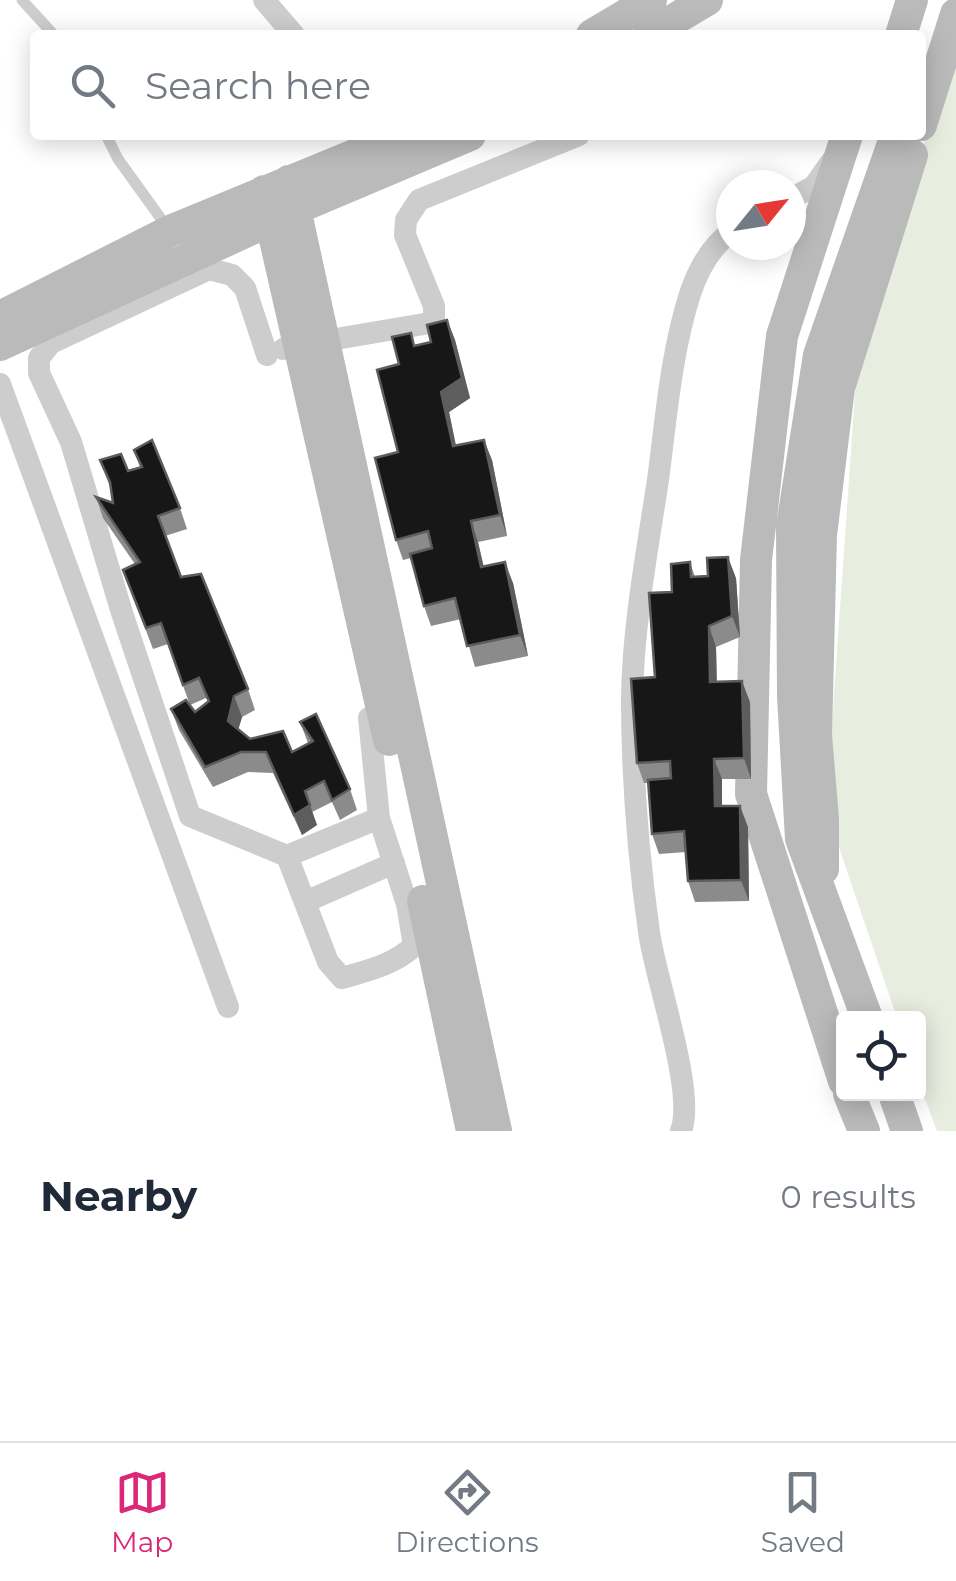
<!DOCTYPE html>
<html lang="en">
<head>
<meta charset="utf-8">
<style>
	:root { --surface:#fff; --page:#f6f6f7; --text:#1f2937; --muted:#747a83; --line:#e0e1e3; --accent:#db2777 }
	body { margin:0; font-family:Montserrat,sans-serif; background:var(--page); color:var(--text) }
	.controls { position:absolute; right:30px; bottom:30px; display:grid; overflow:hidden; border-radius:10px; box-shadow:0 5px 25px #0003 }
	.controls button { width:90px; height:90px; display:grid; place-items:center; padding:0; border:0; border-bottom:2px solid var(--line); background:var(--surface); color:var(--text); font:50px sans-serif }
	.compass { position:absolute; left:716px; top:170px; width:90px; height:90px; border-radius:50%; background:var(--surface); box-shadow:0 5px 25px #0003; rotate:60deg }
	.list { margin:0; padding:0; list-style:none }
	h2 { display:flex; justify-content:space-between; align-items:center; height:130px; margin:0; padding:0 40px; font-size:42px }
	h2 small { font-size:32px; font-weight:400; color:var(--muted) }
	.icon { flex:none; width:55px; height:55px; fill:none; stroke:currentColor; stroke-width:2; stroke-linecap:round; stroke-linejoin:round }
	.map { position:relative; flex:none; width:956px; height:1131px; overflow:hidden }
	.search { position:absolute; background:var(--surface); box-shadow:0 5px 25px #0003; left:30px; right:30px; top:30px; height:110px; display:flex; align-items:center; gap:25px; box-sizing:border-box; padding:0 35px; border-radius:10px; color:var(--muted); font-size:38px }
	.sheet { height:310px; background:var(--surface) }
	nav { display:flex; justify-content:space-around; align-items:center; box-sizing:border-box; height:140px; border-top:2px solid var(--line); background:var(--surface); font-size:28px; color:var(--muted) }
	nav a { display:grid; justify-items:center; gap:5px }
	nav .on { color:var(--accent) }
	.map>svg:first-child { display:block }
	.green { fill:#e7eddf }
	.lines { fill:none; stroke-linecap:round; stroke-linejoin:round }
	.lane { stroke:#cdcdcd; stroke-width:11 }
	.street { stroke:#cdcdcd; stroke-width:22 }
	.secondary { stroke:#bababa; stroke-width:32 }
	.wall { fill:#8b8b8b }
	.shaded-wall { fill:#5d5d5d }
	.building { fill:#171717; stroke:#5d5d5d; stroke-width:2.5 }
</style>
</head>
<body>
<div class="map">
<svg width="956" height="1131" viewBox="0 0 956 1131">
	<rect width="100%" height="100%" fill="#fff"/>
	<path class="green" d="M956 43V1131H937L919 1083 918 1018H897L826 809 858 351Z"/>
	<g class="lines">
		<path class="lane" d="M22 0 54 35
			M106 135 118 159 167 227"/>
		<path class="street" d="M264 0 294 35
			M791 199 814 186 831 162
			M283 349 299 342 324 341 430 323 434 318V306L405 235 406 220 419 200 579 135
			M267 355 245 288 232 275 209 269 51 343 39 358V373L71 442 122 613 190 816 287 856 328 962 342 978C369 970 393 965 414 946L407 904 379 818 369 718 384 710
			M0 384 228 1007
			M287 856 379 818
			M305 902 394 863
			M681 1131C696 1092 655 978 649 932 638 854 632 776 632 698 633 626 647 552 658 480 666 419 671 353 690 294 698 270 710 247 731 232"/>
		<path class="secondary" d="M592 35 651 0
			M648 35 707 0
			M901 35 912 0
			M921 125 956 14
			M289 181 496 1131
			M264 191 389 740
			M0 317 170 231 403 135
			M0 345 295 209 470 135
			M823 869V819L816 735 821 535 839 388 912 155
			M423 901 472 1131
			M867 1018 801 839 793 696 792 526 819 355 896 135
			M844 1081 751 794 756 560 782 336 847 135
			M849 1094 864 1131
			M894 1094 907 1131"/>
	</g>
	<path class="wall" d="M447 320 455 340 470 398 449 412 456 445 492 460 507 536 478 542 484 567 513 583 528 656 475 667 461 619 431 626 424 606 411 558 403 560 396 540 398 452 416 346 431 342Z
		M134 450 180 508 187 529 165 536 181 577 248 689 255 710 242 717 238 729 250 739 292 752 308 743 300 722 350 789 357 810 340 820 332 802 312 812 317 825 302 835 273 773 248 772 213 787 179 730 171 709 195 712 208 702 206 698 190 705 168 644 153 649 123 570 135 564 103 518 96 497 113 503 110 487 100 460 128 471 140 467Z
		M690 562 695 577 736 578 740 637 716 647 717 682 750 702 751 779H722V806L748 827 749 901 695 902 688 881 686 852 659 854 652 834 649 783H644L637 763 672 592Z"/>
	<path class="shaded-wall" d="M447 320 455 340 470 398 449 412 460 467 453 446 441 392Z
		M484 440 492 460 507 536 500 515Z
		M471 521 478 542 488 588 481 567Z
		M728 557 736 578 740 637 732 616Z
		M505 562 513 583 528 656 520 635Z
		M709 626 716 647 717 702 710 682Z
		M742 681 750 702 751 779 744 758Z
		M234 696 242 717 235 741 228 721Z
		M714 759 722 779V827L715 806Z
		M310 805 317 825 302 835 294 815Z
		M740 806 748 827 749 901 741 880Z"/>
	<path class="building" d="M447 320 462 378 441 392 453 446 484 440 500 515 471 521 481 567 505 562 520 635 467 646 455 598 424 606 410 554 432 548 428 531 396 540 375 458 398 452 377 370 399 364 392 337 411 333 414 346 431 342 427 325Z
		M152 440 180 508 158 516 181 577 201 574 248 689 234 696 228 721 250 739 283 731 292 752 313 741 300 722 316 714 350 789 332 800 324 781 305 791 310 805 294 815 266 752H241L205 767 171 709 186 700 195 712 209 701 199 678 183 685 161 623 146 628 123 570 140 562 96 497 113 503 110 482 100 460 121 454 128 471 142 467 134 450Z
		M728 557 732 616 709 626 710 682 742 681 744 758 714 759 715 806H740L741 880 688 881 684 831 652 834 648 780 671 778 670 761 637 763 631 679 655 677 649 593 672 592 671 564 690 562 691 577 708 576 707 558Z"/>
</svg>
<div class="controls">
<button><svg class="icon" aria-label="locate" viewBox="0 0 24 24"><circle cx="12" cy="12" r="6"/><path d="M12 2v4M12 18v4M2 12h4M18 12h4"/></svg></button>
</div>
<svg class="compass" viewBox="-18 -18 36 36"><path d="M0-13l5 13h-10z" fill="#e53935"/><path d="M0 13l5-13h-10z" fill="#747a83"/></svg>
<div class="search"><svg class="icon" aria-label="search" viewBox="0 0 24 24"><circle cx="10" cy="10" r="6"/><path d="M15 15l6 6"/></svg>Search here</div>
</div>
<section class="sheet">
<h2>Nearby<small>0 results</small></h2>
<ul class="list">
</ul>
</section>
<nav>
<a class="on"><svg class="icon" aria-label="map" viewBox="0 0 24 24"><path d="M3 6l6-2 6 2 6-2v14l-6 2-6-2-6 2zM9 4v14M15 6v14"/></svg>Map</a>
<a><svg class="icon" aria-label="directions" viewBox="0 0 24 24"><path d="M12 3l9 9-9 9-9-9zM9 14v-3h6M13 9l2 2-2 2"/></svg>Directions</a>
<a><svg class="icon" aria-label="saved" viewBox="0 0 24 24"><path d="M7 4h10v16l-5-4-5 4z"/></svg>Saved</a>
</nav>
</body>
</html>
